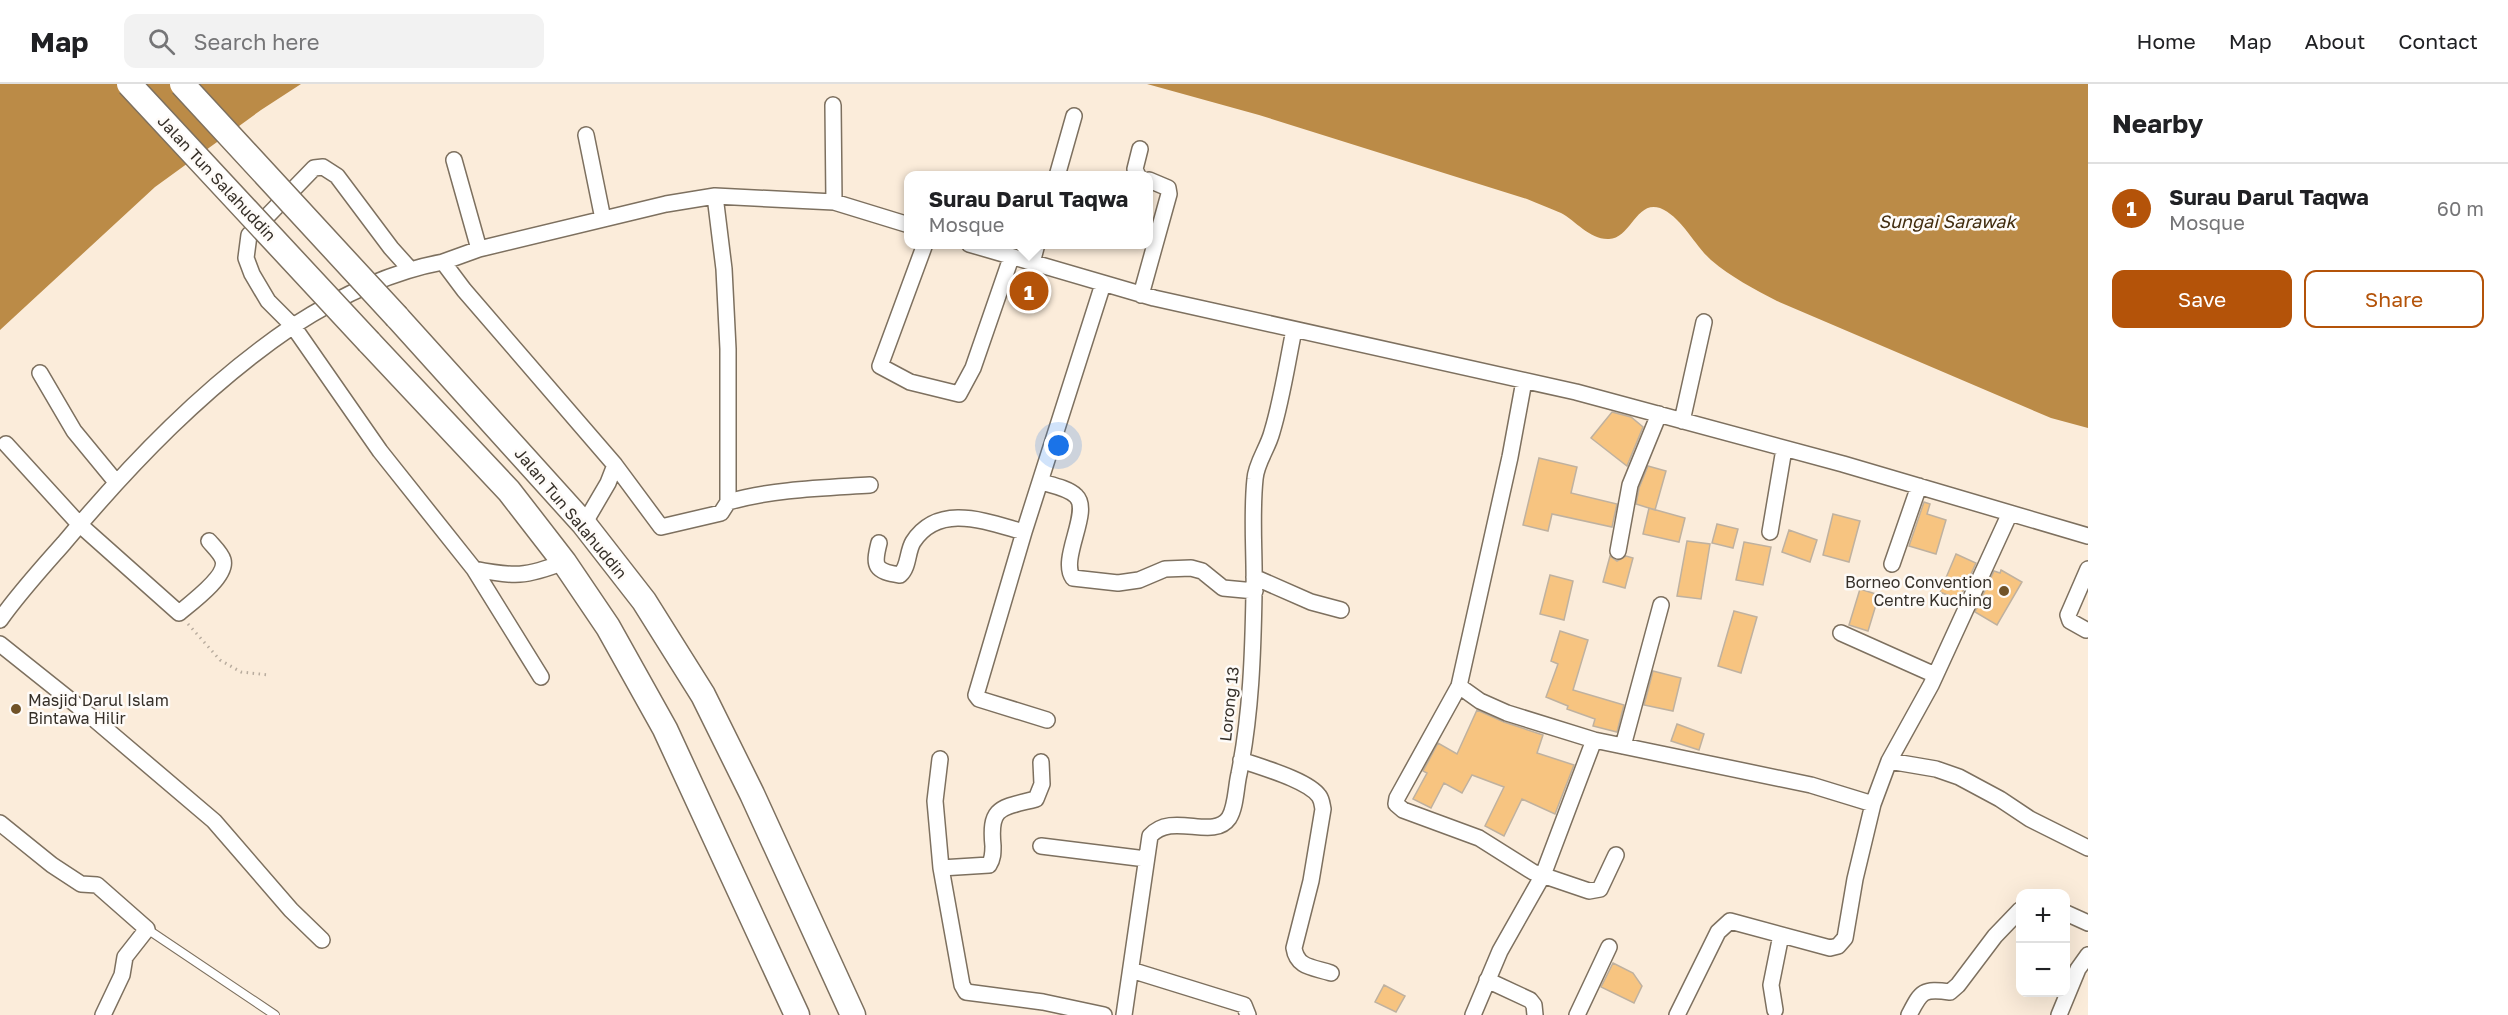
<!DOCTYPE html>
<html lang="en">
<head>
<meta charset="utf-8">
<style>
	:root { --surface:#fff; --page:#f2f2f2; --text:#202124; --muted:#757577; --line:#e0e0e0; --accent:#b45309 }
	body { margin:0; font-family:"Golos Text",sans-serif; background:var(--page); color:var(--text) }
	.controls { position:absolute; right:18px; bottom:18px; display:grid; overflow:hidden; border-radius:12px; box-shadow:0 6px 24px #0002 }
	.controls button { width:54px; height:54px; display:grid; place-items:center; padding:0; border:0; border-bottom:2px solid var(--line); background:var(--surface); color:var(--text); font:30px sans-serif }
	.you { position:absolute; left:1059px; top:362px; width:21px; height:21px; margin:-15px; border:4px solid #fff; border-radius:50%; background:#1a73e8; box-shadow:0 0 0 9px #1a73e833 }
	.badge { display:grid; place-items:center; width:39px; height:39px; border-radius:50%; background:var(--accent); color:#fff; font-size:20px; font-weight:700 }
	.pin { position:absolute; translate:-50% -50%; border:3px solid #fff; box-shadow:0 2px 6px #0006 }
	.popup { position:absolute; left:904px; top:87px; width:249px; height:78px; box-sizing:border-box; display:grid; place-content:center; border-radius:12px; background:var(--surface); filter:drop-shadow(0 2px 4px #0005); font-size:20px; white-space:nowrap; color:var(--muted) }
	.popup b { font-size:22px; color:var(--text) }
	.popup::after { content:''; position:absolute; left:50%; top:100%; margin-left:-12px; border:12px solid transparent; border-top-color:var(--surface) }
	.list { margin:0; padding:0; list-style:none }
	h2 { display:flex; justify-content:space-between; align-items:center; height:78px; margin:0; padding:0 24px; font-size:26px }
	h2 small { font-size:20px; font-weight:400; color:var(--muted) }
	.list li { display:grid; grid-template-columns:39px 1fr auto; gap:18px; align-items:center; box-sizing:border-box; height:90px; padding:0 24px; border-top:2px solid var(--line) }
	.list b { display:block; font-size:22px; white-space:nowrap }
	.list p { margin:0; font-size:20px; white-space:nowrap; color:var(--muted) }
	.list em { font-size:20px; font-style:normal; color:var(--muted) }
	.actions { display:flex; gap:12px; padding:18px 24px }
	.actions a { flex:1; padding:14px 0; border:2px solid var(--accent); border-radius:12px; text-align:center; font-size:21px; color:var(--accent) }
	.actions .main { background:var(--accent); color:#fff }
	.icon { flex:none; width:33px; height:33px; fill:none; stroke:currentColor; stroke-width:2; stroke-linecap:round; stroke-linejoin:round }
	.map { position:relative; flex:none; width:2088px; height:931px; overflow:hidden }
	header { display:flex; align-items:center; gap:36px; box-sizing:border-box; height:84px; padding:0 30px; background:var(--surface); border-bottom:2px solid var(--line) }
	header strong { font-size:28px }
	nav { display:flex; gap:33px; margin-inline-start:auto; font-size:21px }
	.search { width:420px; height:54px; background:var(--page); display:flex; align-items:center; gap:15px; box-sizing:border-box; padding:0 21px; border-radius:12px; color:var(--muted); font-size:22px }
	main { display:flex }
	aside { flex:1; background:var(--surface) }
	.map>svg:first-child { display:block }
	.water { fill:#bb8b47 }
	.building { fill:#f7c480; stroke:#bfb19f; stroke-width:1.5 }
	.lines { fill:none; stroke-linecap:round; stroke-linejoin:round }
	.service-casing { stroke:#7d705f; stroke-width:10 }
	.minor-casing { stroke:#7d705f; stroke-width:18 }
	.trunk-casing { stroke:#7d705f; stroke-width:27 }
	.path { stroke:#b8ac9e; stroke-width:3; stroke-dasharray:1.5 4.5; stroke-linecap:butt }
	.service { stroke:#fff; stroke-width:8 }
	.minor { stroke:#fff; stroke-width:15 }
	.trunk { stroke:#fff; stroke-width:24 }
	.trunk-bridge-casing { stroke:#7d705f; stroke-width:27; stroke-linecap:butt }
	.trunk-bridge { stroke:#fff; stroke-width:24 }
	.poi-dot { fill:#715328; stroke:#fefbf8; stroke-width:2 }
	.labels { text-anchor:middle; stroke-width:5; stroke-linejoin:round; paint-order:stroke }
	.street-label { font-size:16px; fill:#352f28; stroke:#fefbf8 }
	.poi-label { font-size:16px; fill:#352f28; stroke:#fefbf8; text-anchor:end }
	.water-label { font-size:18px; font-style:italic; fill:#422d0f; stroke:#fefbf8 }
</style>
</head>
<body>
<header>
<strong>Map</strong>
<div class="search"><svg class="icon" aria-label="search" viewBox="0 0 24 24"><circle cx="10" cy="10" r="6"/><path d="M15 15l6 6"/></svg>Search here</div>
<nav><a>Home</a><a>Map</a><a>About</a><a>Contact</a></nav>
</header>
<main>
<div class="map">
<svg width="2088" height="931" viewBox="0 0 2088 931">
	<rect width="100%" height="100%" fill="#fbecda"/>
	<path class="water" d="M0 0H301L261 26 155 103 0 246Z
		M1147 0H2088V344L2051 334 1777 217C1754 205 1731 193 1711 176 1694 161 1682 133 1660 124 1636 116 1631 154 1609 155 1590 156 1576 137 1561 129 1550 124 1538 120 1527 115L1259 31Z"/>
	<path class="building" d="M1612 328 1631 333 1643 343 1627 382 1591 354Z
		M1539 374 1577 383 1571 409 1617 420 1612 443 1552 430 1548 447 1523 441Z
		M1648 382 1666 387 1655 426 1636 420 1639 404Z
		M1924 418 1930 420 1927 430 1946 436 1936 470 1909 462Z
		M1649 424 1685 434 1679 458 1643 450Z
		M1833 430 1860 437 1849 478 1823 471Z
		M1717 440 1738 445 1733 464 1712 459Z
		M1789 446 1817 456 1810 478 1782 468Z
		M1687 457 1710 460 1701 515 1677 512Z
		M1744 458 1771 463 1763 501 1736 496Z
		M1956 470 1976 479 1959 516 1940 508Z
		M1610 472 1617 477 1626 472 1633 474 1625 504 1603 498Z
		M2001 486 2022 498 1997 541 1975 528 1994 487 2000 489Z
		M1550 491 1573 497 1564 536 1540 530Z
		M1860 505 1879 511 1868 547 1849 541Z
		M1734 527 1757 533 1741 589 1718 582Z
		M1560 547 1588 556 1573 606 1624 621 1617 648 1593 642 1595 635 1567 625 1568 622 1546 613 1558 580 1551 577Z
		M1653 587 1681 594 1673 627 1644 621Z
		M1477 626 1504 638 1543 651 1537 669 1574 681 1555 730 1522 715 1504 752 1485 742 1504 703 1472 691 1462 709 1444 699 1431 724 1413 715 1427 689 1423 687 1438 659 1457 670Z
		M1677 640 1704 650 1699 666 1671 657Z
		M1613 879 1633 889 1642 902 1634 919 1601 903Z
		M1384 901 1405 912 1396 928 1375 918Z"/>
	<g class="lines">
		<defs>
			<path id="service" d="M147 845 275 931"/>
			<path id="minor" d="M833 21 834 118
				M586 51 603 135
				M454 76 479 165
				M1057 92 1074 32
				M1138 92 1135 85 1140 65
				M715 112 724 185 728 265V418
				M925 160 880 282 910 298 959 310 973 284 1011 174
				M969 160 1154 214 1576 308 1843 380 2088 452
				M1032 179 1037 160
				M409 184 391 164 337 92 323 83 314 84 249 151 246 174 252 190 268 217 293 242C338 213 389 188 443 178
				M1141 211 1169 110 1168 104 1149 96
				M40 289 74 347 116 398
				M1524 297 1510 373 1459 602 1397 714 1396 720 1403 726 1479 754 1533 788 1589 807 1600 805 1616 771
				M1682 337 1704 238
				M6 360 79 440 179 529C191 519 228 492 223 476 221 469 213 462 209 457
				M615 381 661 443 721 429 728 418C774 405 823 404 870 401
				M1041 398C1051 401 1068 404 1076 412 1092 427 1059 475 1073 494L1118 499 1139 496 1165 485 1191 484 1202 487 1223 504 1255 507
				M584 440 608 399 615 381 464 206 443 178 479 165 666 120 715 112 834 118 909 141
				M1770 448 1784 365
				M879 459C873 483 875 487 900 491 909 483 907 468 913 458 939 418 987 438 1024 448
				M1618 467 1630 401 1659 330
				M1892 480 1919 402
				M474 485C514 493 526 493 564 478
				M1254 493 1311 518 1341 526
				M0 536C19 509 42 484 64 459 131 379 206 301 293 242L380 367 474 485 541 593
				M2086 546 2070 537 2068 531 2088 485
				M1841 549 1935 591
				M0 560 94 635 214 737 291 826 322 856
				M1459 602 1480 617 1507 629 1594 656 1811 701 1873 720 1855 795 1845 854 1838 862 1830 864 1730 837 1718 848 1677 931
				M1047 636 979 615 976 611 1024 448 1103 200
				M1623 662 1661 521
				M940 675 935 717 941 784 962 901 966 908 1043 918 1104 931
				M1241 676C1260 683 1308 696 1319 712 1322 716 1322 721 1323 725L1311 797 1294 864C1297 884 1313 883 1331 889
				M1889 677 1936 685 1959 693 2000 715 2030 735 2088 764
				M1873 720 1889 677 1931 601 2010 429
				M0 739 52 781 81 800 97 801 147 845 125 873 122 891 103 931
				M1041 762 1146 775
				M941 784 989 781C993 775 993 769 993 762 989 722 1001 724 1036 715L1042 700 1041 678
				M2066 829 2088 839
				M1131 886 1244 921 1248 931
				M1487 896 1530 916 1534 921 1535 931
				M1775 926 1771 901 1781 851
				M1124 931 1150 752C1172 727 1213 757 1229 734 1236 723 1236 702 1239 690 1251 630 1253 569 1254 509 1255 471 1251 433 1255 395 1256 379 1268 364 1272 348 1282 315 1287 280 1294 246
				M1473 931 1500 867 1543 791 1594 656
				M1577 931 1609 863
				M1909 931C1921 908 1922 904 1950 908L1958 901 1995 852 2020 826
				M2059 931 2078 885 2088 871"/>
			<path id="trunk" d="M397 233 584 440 644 517 703 611 752 710 853 931
				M369 258 509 407 564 478 608 543 665 645 797 931"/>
		</defs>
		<use href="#service" class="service-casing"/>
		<use href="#minor" class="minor-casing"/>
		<use href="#trunk" class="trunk-casing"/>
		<path class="path" d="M188 540 220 576 241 588 269 591"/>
		<use href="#service" class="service"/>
		<use href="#minor" class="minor"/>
		<use href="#trunk" class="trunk"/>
		<defs>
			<path id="trunk-bridge" d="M129 0 369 258
				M182 0 397 233"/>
		</defs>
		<use href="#trunk-bridge" class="trunk-bridge-casing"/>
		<use href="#trunk-bridge" class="trunk-bridge"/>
	</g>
	<g class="poi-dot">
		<circle cx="2004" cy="507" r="6"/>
		<circle cx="16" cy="625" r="6"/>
	</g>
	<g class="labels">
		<g class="street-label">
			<text transform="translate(217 94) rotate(47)" y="6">Jalan Tun Salahuddin</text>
			<text transform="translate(571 429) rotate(50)" y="6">Jalan Tun Salahuddin</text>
			<text transform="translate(1229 620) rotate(-84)" y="6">Lorong 13</text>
		</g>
		<g class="poi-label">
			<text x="1992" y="504">Borneo Convention<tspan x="1992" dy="18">Centre Kuching</tspan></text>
			<text x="28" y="622" text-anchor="start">Masjid Darul Islam<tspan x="28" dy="18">Bintawa Hilir</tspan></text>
		</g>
		<g class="water-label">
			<text x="1947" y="144">Sungai Sarawak</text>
		</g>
	</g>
</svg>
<div class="controls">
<button>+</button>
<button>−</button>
</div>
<div class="you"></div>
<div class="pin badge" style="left:1029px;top:207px">1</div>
<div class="popup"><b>Surau Darul Taqwa</b>Mosque</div>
</div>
<aside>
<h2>Nearby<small></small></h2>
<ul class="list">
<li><span class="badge">1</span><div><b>Surau Darul Taqwa</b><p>Mosque</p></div><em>60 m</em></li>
</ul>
<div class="actions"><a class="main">Save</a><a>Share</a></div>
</aside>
</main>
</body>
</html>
